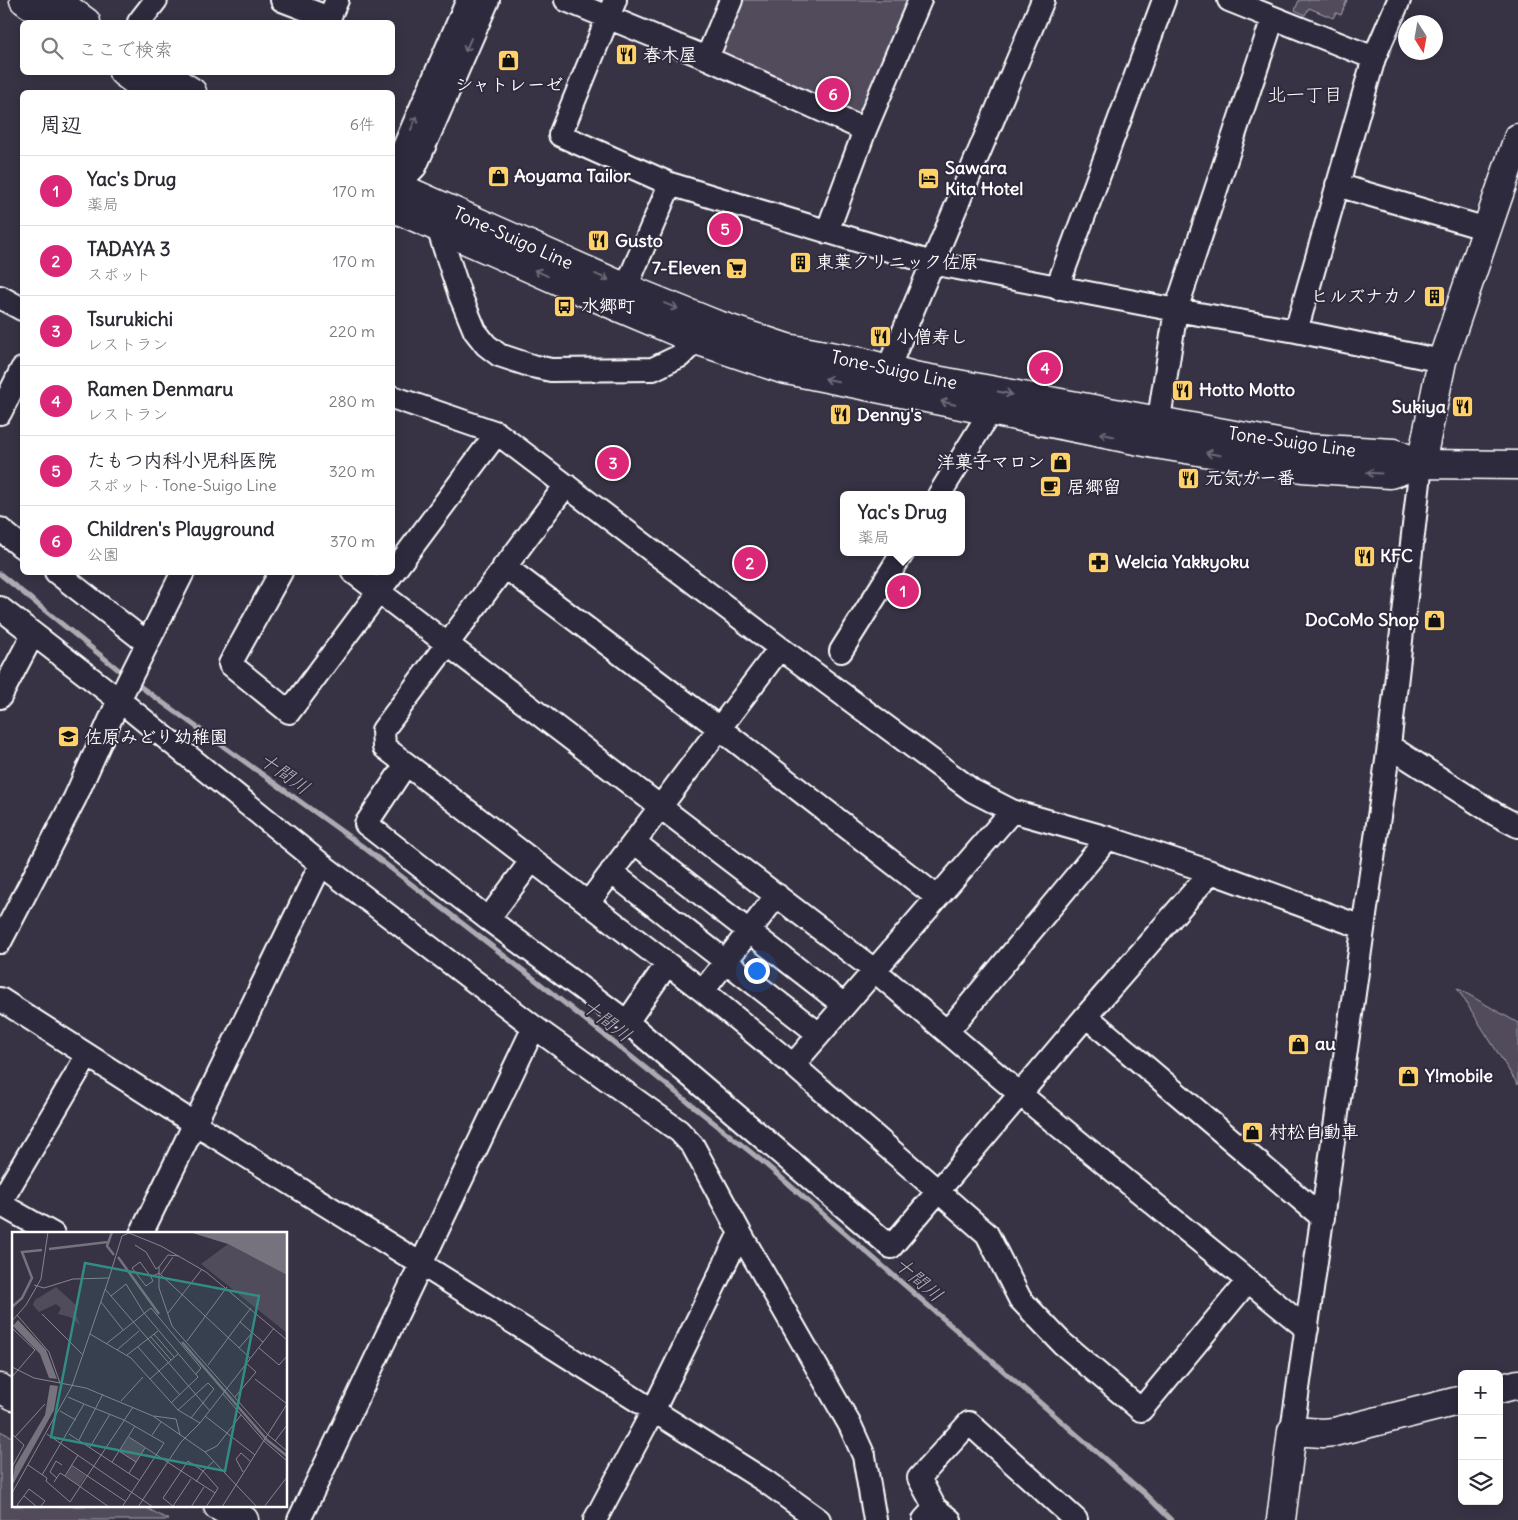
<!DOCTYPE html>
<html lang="ja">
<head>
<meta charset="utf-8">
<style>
	:root { --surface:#fff; --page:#f7f7f7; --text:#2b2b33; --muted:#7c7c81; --line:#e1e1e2; --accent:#db2777 }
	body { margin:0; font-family:Delius,"Klee One",sans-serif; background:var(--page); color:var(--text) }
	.controls { position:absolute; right:15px; bottom:15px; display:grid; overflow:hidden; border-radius:8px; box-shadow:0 2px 12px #0003 }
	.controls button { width:45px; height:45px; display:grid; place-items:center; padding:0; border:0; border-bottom:1px solid var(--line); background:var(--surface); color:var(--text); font:25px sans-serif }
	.compass { position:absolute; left:1398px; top:15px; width:45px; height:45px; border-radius:50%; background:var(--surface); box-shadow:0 2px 12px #0003; rotate:169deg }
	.you { position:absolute; left:756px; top:970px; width:18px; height:18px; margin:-12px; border:4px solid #fff; border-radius:50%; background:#1a73e8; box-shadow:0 0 0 8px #1a73e833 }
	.badge { display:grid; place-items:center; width:32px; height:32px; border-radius:50%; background:var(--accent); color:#fff; font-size:16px; font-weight:700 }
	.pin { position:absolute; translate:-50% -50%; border:2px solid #fff; box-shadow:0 1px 5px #0006 }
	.popup { position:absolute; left:840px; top:491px; width:125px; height:65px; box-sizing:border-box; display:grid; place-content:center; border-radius:8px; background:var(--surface); filter:drop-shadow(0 1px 4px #0005); font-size:16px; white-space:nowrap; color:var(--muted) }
	.popup b { font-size:19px; color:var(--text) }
	.popup::after { content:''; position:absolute; left:50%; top:100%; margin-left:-10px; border:10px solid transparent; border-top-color:var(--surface) }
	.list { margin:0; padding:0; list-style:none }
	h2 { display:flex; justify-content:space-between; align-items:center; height:65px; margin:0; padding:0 20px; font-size:21px }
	h2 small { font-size:16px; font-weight:400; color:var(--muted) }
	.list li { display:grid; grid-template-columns:32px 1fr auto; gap:15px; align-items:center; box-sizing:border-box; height:70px; padding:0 20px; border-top:1px solid var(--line) }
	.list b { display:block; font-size:19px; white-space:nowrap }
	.list p { margin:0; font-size:16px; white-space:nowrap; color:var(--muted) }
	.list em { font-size:16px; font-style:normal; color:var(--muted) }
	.icon { flex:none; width:28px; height:28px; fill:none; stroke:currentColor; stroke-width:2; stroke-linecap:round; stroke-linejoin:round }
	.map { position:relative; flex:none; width:1518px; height:1520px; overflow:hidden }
	.search { position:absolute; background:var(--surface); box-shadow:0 2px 12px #0003; left:20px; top:20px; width:375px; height:55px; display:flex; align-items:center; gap:12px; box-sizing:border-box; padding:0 18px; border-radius:8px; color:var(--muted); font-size:19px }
	.panel { position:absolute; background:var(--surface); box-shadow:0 2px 12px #0003; left:20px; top:90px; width:375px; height:485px; border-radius:8px }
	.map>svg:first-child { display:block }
	.green { fill:#514c5c; stroke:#a8a6ae }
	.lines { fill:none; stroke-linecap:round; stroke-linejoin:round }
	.stream { stroke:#adabb2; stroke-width:5 }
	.minor-casing { stroke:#fff; stroke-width:26 }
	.major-casing { stroke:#fff; stroke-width:31 }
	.highway-casing { stroke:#fff; stroke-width:31 }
	.minor { stroke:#2f2a3d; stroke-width:22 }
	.major { stroke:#2f2a3d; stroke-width:28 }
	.highway { stroke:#2f2a3d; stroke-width:28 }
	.oneway { stroke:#6d6a77 }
	.labels { text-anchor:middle; stroke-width:4; stroke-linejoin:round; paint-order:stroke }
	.poi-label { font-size:18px; font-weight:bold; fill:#fff; stroke:#2f2a3d; text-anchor:start }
	.street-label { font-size:18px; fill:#fff; stroke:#2f2a3d }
	.neighbourhood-label { font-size:19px; fill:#fff; stroke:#2f2a3d }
	.water-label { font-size:19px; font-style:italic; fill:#b4b2b9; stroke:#2f2a3d }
	.inset-river { fill:none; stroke:#76737f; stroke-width:2.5 }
	.inset-road { fill:none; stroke:#87858f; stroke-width:1 }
	.view { fill:#338b84; fill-opacity:0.15; stroke:#338b84; stroke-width:2.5 }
	.inset-edge { fill:none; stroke:#fff; stroke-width:2.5 }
</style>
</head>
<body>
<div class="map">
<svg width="1518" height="1520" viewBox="0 0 1518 1520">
	<rect width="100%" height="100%" fill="#373345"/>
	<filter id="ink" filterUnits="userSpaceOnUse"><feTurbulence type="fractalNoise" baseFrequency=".02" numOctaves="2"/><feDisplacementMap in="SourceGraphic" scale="10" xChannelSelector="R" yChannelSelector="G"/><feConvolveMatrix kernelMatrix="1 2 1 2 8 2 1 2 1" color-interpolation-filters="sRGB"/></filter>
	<g filter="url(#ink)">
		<path class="green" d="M731 0H920L865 130 707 58Z
			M1299 0H1347L1341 15 1336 13 1333 18 1309 8 1305 15 1295 10Z
			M1457 988 1518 1023V1085Z
			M0 1431 14 1438V1506H143L169 1520H0Z"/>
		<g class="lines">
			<path class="stream" d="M0 574 125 675
				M134 682 362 846 533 978 763 1162 1145 1494 1171 1520"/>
			<defs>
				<path id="minor" d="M282 0 329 18 337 0
					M566 0 707 58 865 130
					M615 0 560 135 670 184 932 263 1176 310 1296 331
					M1229 0 1374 58
					M1399 0 1374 58 1296 331 1442 361
					M139 22 156 0
					M707 58 731 0
					M1337 185 1487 229
					M397 186 398 161 468 0
					M392 191 415 167 488 0
					M438 228 460 295 475 331 486 345 499 355 532 366 551 370 653 369 680 356 696 340
					M827 232 865 130 920 0
					M1057 288 1164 0
					M0 297 22 309
					M619 304 670 184
					M882 383 1043 0
					M392 397 497 433 780 648 973 791 1012 811 1108 838 1211 872 1362 927
					M0 413 22 369
					M1156 438 1176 310 1273 18
					M566 485 383 730 384 747 703 991 793 1065 939 1192 987 1234 1020 1299 1062 1343 1141 1410 1247 1282
					M939 495 990 412
					M0 529 22 547
					M504 566 719 728 937 897
					M56 572 147 643
					M281 572 230 664 289 712 497 433
					M353 572 874 970 1020 1094 1307 1329
					M0 608 119 700 321 864 534 1027 679 1131 693 1146 740 1233 850 1425 864 1456 875 1520
					M841 651 903 552
					M0 697 33 634
					M1389 746 1495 814 1518 826
					M406 764 366 824 488 919 627 1022 891 1247 1086 1016 1211 872
					M634 842 844 1005
					M611 872 819 1034
					M588 903 780 648
					M488 919 532 860
					M0 942 75 798 119 700 183 572
					M703 991 777 895
					M0 999 195 1124 421 1264 765 1481 819 1520
					M1086 1016 1323 1218
					M627 1022 667 964
					M947 1032 1108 838
					M793 1065 1012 811
					M0 1203 87 1056
					M0 1204 53 1234
					M141 1234 321 864
					M1292 1431 1389 746 1421 464
					M935 1508 919 1478 969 1423 1076 1520
					M299 1520 534 1027
					M595 1520 653 1411 740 1233
					M924 1520 935 1508 950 1520"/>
				<path id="major" d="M0 1388 14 1396
					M1499 1389 1518 1384
					M218 1506 244 1520
					M1281 1520 1292 1431 1323 1433 1334 1432 1462 1400"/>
				<path id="highway" d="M24 0 54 22
					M56 0 86 22
					M123 72 150 92
					M160 72 192 92
					M392 184 626 288 715 324 787 348 862 362 914 376 1305 448 1394 453 1421 464
					M392 207 618 307 696 340 782 369 1155 444 1302 468 1390 474 1421 464 1518 465
					M1421 464 1442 361 1518 138"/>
			</defs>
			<use href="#minor" class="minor-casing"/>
			<use href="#major" class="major-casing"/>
			<use href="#highway" class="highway-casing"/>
			<use href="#minor" class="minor"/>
			<use href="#major" class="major"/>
			<use href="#highway" class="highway"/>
		</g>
		<defs><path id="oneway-shaft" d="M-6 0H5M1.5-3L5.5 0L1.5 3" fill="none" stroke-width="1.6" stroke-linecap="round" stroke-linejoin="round" transform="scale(1.25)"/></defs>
		<g class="oneway">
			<use href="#oneway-shaft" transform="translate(468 45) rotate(114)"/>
			<use href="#oneway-shaft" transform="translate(414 123) rotate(-66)"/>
			<use href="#oneway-shaft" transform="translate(541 273) rotate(-156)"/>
			<use href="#oneway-shaft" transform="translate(602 277) rotate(24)"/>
			<use href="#oneway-shaft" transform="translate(671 306) rotate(22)"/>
			<use href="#oneway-shaft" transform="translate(832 380) rotate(-168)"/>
			<use href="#oneway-shaft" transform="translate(1005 393) rotate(11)"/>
			<use href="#oneway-shaft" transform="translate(948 403) rotate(-167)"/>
			<use href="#oneway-shaft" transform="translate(1107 435) rotate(-169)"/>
			<use href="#oneway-shaft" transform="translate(1213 454) rotate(-171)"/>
			<use href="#oneway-shaft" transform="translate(1374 473) rotate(-177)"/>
		</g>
	</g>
	<defs>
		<symbol id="restaurant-square" viewBox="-11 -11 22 22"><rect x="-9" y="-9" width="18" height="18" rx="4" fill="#ffd166" stroke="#2f2a3d"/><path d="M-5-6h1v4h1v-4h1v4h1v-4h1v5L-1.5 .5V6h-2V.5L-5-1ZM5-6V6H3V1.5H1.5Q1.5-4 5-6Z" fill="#111"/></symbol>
		<symbol id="shop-square" viewBox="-11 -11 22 22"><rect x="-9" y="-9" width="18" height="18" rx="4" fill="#ffd166" stroke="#2f2a3d"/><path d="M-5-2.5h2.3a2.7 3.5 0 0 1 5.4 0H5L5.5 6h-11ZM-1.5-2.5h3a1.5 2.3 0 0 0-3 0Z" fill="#111"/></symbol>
		<symbol id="hotel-square" viewBox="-11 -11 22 22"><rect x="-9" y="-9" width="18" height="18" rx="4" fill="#ffd166" stroke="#2f2a3d"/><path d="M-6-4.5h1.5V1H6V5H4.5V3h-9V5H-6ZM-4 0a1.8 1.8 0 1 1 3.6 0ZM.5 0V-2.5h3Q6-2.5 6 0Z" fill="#111"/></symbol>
		<symbol id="building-square" viewBox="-11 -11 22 22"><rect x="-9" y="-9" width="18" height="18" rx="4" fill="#ffd166" stroke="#2f2a3d"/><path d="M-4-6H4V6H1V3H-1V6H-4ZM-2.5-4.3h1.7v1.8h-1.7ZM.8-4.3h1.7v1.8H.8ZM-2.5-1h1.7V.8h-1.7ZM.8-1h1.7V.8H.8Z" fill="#111"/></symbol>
		<symbol id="supermarket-square" viewBox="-11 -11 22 22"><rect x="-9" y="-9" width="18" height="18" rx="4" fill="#ffd166" stroke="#2f2a3d"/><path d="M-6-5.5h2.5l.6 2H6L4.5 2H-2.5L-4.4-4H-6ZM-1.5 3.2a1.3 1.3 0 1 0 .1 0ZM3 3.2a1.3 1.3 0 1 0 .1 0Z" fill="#111"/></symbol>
		<symbol id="bus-square" viewBox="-11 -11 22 22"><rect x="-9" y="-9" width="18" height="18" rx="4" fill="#ffd166" stroke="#2f2a3d"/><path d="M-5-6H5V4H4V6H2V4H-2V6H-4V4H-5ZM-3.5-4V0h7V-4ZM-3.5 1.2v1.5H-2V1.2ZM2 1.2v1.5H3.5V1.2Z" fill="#111"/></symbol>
		<symbol id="cafe-square" viewBox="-11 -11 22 22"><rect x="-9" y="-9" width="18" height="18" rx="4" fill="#ffd166" stroke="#2f2a3d"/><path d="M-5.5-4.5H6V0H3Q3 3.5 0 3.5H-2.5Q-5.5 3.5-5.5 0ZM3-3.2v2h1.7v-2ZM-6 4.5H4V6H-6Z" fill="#111"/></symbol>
		<symbol id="pharmacy-square" viewBox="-11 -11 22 22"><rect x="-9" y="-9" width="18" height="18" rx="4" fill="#ffd166" stroke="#2f2a3d"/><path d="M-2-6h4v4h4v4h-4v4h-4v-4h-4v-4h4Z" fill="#111"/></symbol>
		<symbol id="school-square" viewBox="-11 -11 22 22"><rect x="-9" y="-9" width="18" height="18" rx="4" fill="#ffd166" stroke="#2f2a3d"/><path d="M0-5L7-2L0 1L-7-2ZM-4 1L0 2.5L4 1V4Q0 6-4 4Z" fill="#111"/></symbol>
	</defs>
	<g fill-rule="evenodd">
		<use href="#restaurant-square" x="614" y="42" width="25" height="25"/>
		<use href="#shop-square" x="496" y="48" width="25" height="25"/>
		<use href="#shop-square" x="486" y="164" width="25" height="25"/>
		<use href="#hotel-square" x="916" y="166" width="25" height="25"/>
		<use href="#restaurant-square" x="586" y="228" width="25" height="25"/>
		<use href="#building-square" x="788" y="250" width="25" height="25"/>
		<use href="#supermarket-square" x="724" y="256" width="25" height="25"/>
		<use href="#building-square" x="1422" y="284" width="25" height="25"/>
		<use href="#bus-square" x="552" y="294" width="25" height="25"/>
		<use href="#restaurant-square" x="868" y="324" width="25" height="25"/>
		<use href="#restaurant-square" x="1170" y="378" width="25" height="25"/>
		<use href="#restaurant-square" x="1450" y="394" width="25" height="25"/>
		<use href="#restaurant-square" x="828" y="402" width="25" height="25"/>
		<use href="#shop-square" x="1048" y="450" width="25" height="25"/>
		<use href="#restaurant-square" x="1176" y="466" width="25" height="25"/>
		<use href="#cafe-square" x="1038" y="474" width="25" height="25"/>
		<use href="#restaurant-square" x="1352" y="544" width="25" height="25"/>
		<use href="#pharmacy-square" x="1086" y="550" width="25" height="25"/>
		<use href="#shop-square" x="1422" y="608" width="25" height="25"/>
		<use href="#school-square" x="56" y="724" width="25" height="25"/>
		<use href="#shop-square" x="1286" y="1032" width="25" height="25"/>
		<use href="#shop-square" x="1396" y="1064" width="25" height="25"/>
		<use href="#shop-square" x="1240" y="1120" width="25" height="25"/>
	</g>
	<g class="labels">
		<g class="poi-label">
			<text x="643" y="61">春木屋</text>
			<text x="509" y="91" text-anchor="middle">シャトレーゼ</text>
			<text x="945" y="174">Sawara<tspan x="945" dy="21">Kita Hotel</tspan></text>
			<text x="514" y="182">Aoyama Tailor</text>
			<text x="615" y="247">Gusto</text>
			<text x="816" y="268">東葉クリニック佐原</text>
			<text x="721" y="274" text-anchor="end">7-Eleven</text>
			<text x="1419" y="302" text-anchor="end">ヒルズナカノ</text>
			<text x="581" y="312">水郷町</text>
			<text x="896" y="343">小僧寿し</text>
			<text x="1199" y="396">Hotto Motto</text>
			<text x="1446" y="413" text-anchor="end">Sukiya</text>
			<text x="857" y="421">Denny's</text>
			<text x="1045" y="468" text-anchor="end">洋菓子マロン</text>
			<text x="1205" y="484">元気ガー番</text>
			<text x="1067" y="493">居郷留</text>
			<text x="1380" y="562">KFC</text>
			<text x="1115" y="568">Welcia Yakkyoku</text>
			<text x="1419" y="626" text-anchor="end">DoCoMo Shop</text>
			<text x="84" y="743">佐原みどり幼稚園</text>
			<text x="1315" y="1050">au</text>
			<text x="1425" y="1082">Y!mobile</text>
			<text x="1269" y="1138">村松自動車</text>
		</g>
		<g class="street-label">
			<text transform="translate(513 238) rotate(24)" y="6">Tone-Suigo Line</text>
			<text transform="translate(894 370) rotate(12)" y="6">Tone-Suigo Line</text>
			<text transform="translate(1292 442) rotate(8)" y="6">Tone-Suigo Line</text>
		</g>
		<g class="neighbourhood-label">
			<text x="1305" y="101">北一丁目</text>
		</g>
		<g class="water-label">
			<text transform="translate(285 773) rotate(36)" y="7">十間川</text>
			<text transform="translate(607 1020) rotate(38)" y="7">十間川</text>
			<text transform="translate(919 1279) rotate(41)" y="7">十間川</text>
		</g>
	</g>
	<g transform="translate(12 1232)">
		<rect width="275" height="275" fill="#373345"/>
		<path d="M216 12 275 43V101L189 32ZM44 55 65 74 62 78 68 93 58 85 46 82 49 76 44 72 27 80 21 73 23 68ZM117 205 133 216 124 230 107 219ZM59 234 74 244 67 254 54 244Z" fill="#514c5c"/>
		<path d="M177 0H275V43L216 12ZM6 88 34 118 45 147 37 146 28 122 1 94ZM38 153 46 154 42 178 0 254 3 234 33 183Z" fill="#76737f"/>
		<path class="inset-river" d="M100 0 95 14 102 23M37 17 96 10M106 25 147 82M0 75 10 66 20 46 10 20 30 18M170 110 255 208 275 224"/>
		<path class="inset-road" d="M123 13 134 20 144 37 147 35V56L160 94 255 202 275 219M147 35 156 23 167 24M147 41 238 126M149 42 161 25M139 45 141 49 134 54 120 36 128 30 139 45 147 41M22 53 32 56 61 47 97 46 110 4 117 1 149 14 194 40 275 108M93 57 198 179M99 64 114 52 132 81 186 145 159 171M89 70 111 98M156 81 190 37M30 82 70 122M5 83 37 120 48 151M0 89 14 73 29 47 36 0M228 90 239 76M0 96 23 118 0 145M78 102 119 126 166 178 188 191 169 210 126 275M142 102 162 125M139 105 159 128M175 109 215 55M94 112 139 76 189 136 184 142M126 115 168 163M227 116 240 101M247 116 267 133 275 124M105 118 127 99M115 123 146 99M196 133 228 90 251 110M0 135 22 146 74 156 141 184 193 220 245 275M138 147 166 122M243 147 275 172M60 154 97 46M211 162 252 209 275 229M223 165 244 140 234 131M109 169 131 145M72 172 112 188 152 211 110 275M166 178 196 151 202 157 179 186M48 179 64 188M142 184 164 187 168 203M193 184 243 223M188 191 262 96M0 202 12 213 0 235M35 202 141 275M57 202 127 248M140 203 149 190M3 205 33 172M117 205 203 261 206 256 191 239 202 229M67 208 91 162M263 209 275 193M78 215 98 182M107 219 124 230M193 220 205 214 229 183M66 223 53 244 97 275M100 230 123 194M16 233 35 246 34 249 58 270 121 175M59 233 113 269M231 240 224 227 229 221 238 229M117 241 133 216M30 243 72 172 56 165M45 246 38 240 44 229 50 233M42 250 48 241 53 244M0 261 60 154M12 264 25 275M161 274 179 247M8 275 5 273 17 257 33 269 28 275M162 275 151 266 176 229 191 239 184 250M179 275 192 255M194 275 203 261M210 275 275 172M252 275 275 245"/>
		<path class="view" d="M73 31 247 64 213 239 39 205Z"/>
		<rect width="275" height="275" class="inset-edge"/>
	</g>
</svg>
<div class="controls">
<button>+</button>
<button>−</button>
<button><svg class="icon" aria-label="layers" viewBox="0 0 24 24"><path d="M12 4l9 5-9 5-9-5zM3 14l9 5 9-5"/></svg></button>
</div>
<svg class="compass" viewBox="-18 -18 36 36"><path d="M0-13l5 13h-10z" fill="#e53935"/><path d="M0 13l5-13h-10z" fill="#7c7c81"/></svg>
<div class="you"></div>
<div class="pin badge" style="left:903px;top:591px">1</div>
<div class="popup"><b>Yac's Drug</b>薬局</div>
<div class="pin badge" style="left:750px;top:563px">2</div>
<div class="pin badge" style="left:613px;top:463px">3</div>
<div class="pin badge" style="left:1045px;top:368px">4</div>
<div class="pin badge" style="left:725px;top:229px">5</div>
<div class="pin badge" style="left:833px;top:94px">6</div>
<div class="search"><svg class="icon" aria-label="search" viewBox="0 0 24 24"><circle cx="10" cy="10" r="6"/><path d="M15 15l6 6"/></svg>ここで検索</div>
<section class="panel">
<h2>周辺<small>6件</small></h2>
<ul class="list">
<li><span class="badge">1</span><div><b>Yac's Drug</b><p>薬局</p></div><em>170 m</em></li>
<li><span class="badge">2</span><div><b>TADAYA 3</b><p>スポット</p></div><em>170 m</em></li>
<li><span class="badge">3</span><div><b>Tsurukichi</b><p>レストラン</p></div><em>220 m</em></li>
<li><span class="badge">4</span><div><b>Ramen Denmaru</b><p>レストラン</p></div><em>280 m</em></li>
<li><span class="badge">5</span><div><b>たもつ内科小児科医院</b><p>スポット · Tone-Suigo Line</p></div><em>320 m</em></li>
<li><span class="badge">6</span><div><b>Children's Playground</b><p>公園</p></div><em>370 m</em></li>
</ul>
</section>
</div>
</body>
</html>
